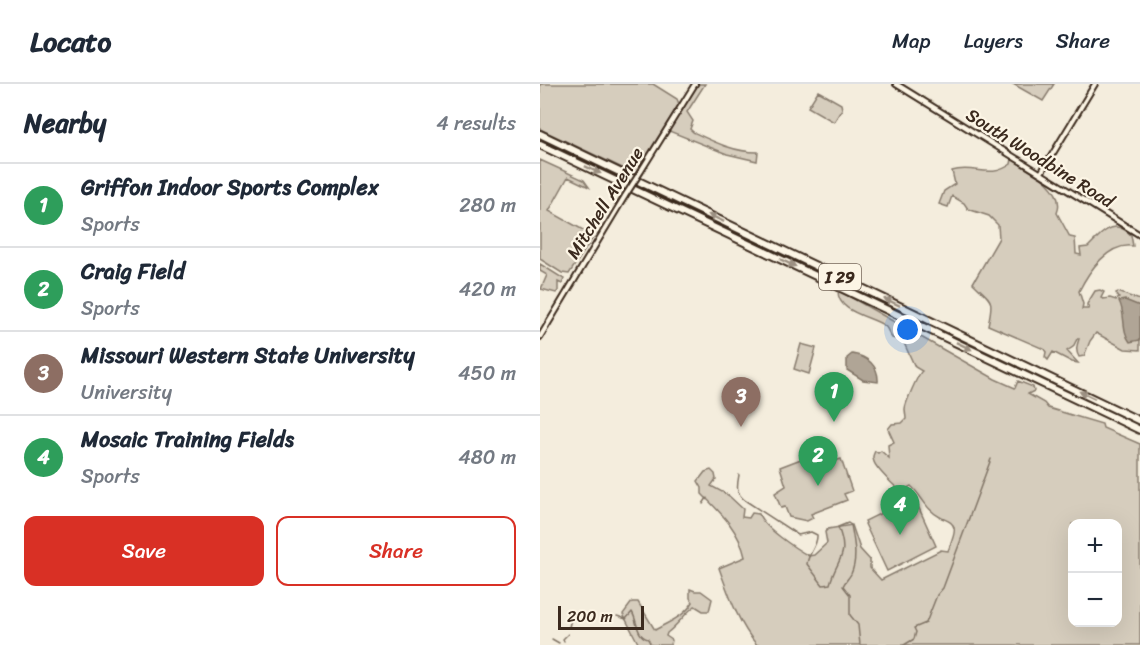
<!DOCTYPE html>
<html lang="en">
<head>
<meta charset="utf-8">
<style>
	:root { --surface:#fff; --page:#f2f2f3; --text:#1f2937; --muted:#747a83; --line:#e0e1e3; --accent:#d93025 }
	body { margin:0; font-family:Sriracha,sans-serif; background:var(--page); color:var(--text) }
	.controls { position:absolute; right:18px; bottom:18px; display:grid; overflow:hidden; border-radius:12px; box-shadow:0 6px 24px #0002 }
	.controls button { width:54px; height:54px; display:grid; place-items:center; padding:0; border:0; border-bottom:2px solid var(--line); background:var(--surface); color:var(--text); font:30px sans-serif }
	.scale { position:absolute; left:18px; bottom:15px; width:86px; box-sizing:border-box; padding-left:6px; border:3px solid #3b2a1e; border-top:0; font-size:16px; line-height:21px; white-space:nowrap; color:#3b2a1e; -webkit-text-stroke:4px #fcf5e5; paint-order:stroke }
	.you { position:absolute; left:368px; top:246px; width:21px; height:21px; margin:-15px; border:4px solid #fff; border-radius:50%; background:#1a73e8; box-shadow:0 0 0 9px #1a73e833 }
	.badge { display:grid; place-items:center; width:39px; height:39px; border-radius:50%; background:var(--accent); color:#fff; font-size:20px; font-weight:700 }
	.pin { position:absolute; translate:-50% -50px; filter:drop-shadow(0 2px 3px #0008) }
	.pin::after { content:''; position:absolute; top:32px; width:21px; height:18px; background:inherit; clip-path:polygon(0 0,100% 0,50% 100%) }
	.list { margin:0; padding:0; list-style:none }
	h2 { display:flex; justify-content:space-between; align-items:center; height:78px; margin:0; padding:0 24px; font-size:26px }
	h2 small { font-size:20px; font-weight:400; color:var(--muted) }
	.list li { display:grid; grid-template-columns:39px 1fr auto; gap:18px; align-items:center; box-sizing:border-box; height:84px; padding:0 24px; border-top:2px solid var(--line) }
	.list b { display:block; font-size:22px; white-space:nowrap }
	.list p { margin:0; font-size:20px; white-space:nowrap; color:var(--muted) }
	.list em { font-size:20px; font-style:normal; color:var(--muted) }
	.actions { display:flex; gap:12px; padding:18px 24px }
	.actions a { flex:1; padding:14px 0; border:2px solid var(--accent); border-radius:12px; text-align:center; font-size:21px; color:var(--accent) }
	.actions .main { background:var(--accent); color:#fff }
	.map { position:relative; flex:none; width:600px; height:561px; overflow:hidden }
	header { display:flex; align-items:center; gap:36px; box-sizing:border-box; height:84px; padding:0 30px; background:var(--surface); border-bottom:2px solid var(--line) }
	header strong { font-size:28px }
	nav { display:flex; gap:33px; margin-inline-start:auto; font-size:21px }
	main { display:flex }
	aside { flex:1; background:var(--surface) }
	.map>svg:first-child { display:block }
	.green { fill:#d6cdbd; stroke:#887c6e; stroke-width:1.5; fill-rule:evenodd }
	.water { fill:#b0a596; stroke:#817466; stroke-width:1.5 }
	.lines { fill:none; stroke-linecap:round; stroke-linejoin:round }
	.stream { stroke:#817466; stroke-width:1.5 }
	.tertiary-casing { stroke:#3b2a1e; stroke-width:8 }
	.motorway-casing { stroke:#3b2a1e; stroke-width:10 }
	.tertiary { stroke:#fcf5e5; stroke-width:4 }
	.motorway { stroke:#fcf5e5; stroke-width:6 }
	.tertiary-bridge-casing { stroke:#3b2a1e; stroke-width:8; stroke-linecap:butt }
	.tertiary-bridge { stroke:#fcf5e5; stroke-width:4 }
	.oneway { fill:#9c9082 }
	.labels { text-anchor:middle; stroke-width:4.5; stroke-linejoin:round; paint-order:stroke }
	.shield { fill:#fcf5e5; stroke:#75675a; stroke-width:1.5 }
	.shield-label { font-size:16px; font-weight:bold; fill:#3b2a1e }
	.street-label { font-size:18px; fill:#3b2a1e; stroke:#fcf5e5 }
</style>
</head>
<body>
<header>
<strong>Locato</strong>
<nav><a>Map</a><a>Layers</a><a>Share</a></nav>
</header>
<main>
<aside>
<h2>Nearby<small>4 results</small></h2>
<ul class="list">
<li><span class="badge" style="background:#2e9e5b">1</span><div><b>Griffon Indoor Sports Complex</b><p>Sports</p></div><em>280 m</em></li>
<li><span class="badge" style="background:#2e9e5b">2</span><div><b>Craig Field</b><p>Sports</p></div><em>420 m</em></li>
<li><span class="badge" style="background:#8d6e63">3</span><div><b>Missouri Western State University</b><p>University</p></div><em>450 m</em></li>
<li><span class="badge" style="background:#2e9e5b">4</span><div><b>Mosaic Training Fields</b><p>Sports</p></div><em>480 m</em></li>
</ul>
<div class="actions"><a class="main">Save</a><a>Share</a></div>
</aside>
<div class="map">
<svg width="600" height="561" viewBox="0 0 600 561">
	<rect width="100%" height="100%" fill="#f4eddd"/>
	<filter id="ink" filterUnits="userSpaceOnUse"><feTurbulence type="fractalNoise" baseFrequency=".0167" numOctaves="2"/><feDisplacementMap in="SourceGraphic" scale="12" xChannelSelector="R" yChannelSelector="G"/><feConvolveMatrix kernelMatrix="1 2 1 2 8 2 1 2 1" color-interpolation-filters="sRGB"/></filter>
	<g filter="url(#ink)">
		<path class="green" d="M0 0H113L137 15 139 20 95 90 0 45Z
			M157 0H165L147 28 153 37 150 45 153 48C174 58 194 68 218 68L217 77 187 70 129 47Z
			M473 0H514L503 17Z
			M278 7 301 20 302 25 294 38 268 23Z
			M472 75C489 85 527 104 517 129L530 153 535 154 536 170 541 171 540 164 548 163C556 156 569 137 583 145 586 146 588 149 591 151L593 162C568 159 549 187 539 207L543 220 542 225H548L549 222H547V220L555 207 560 206 564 208 561 214 563 215 570 214 576 216 579 214 576 209 578 208 600 216V266L585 265 556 249 550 257 544 272 539 273C535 266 537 261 539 255H537L533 263 527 267 538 279 532 278 513 268 508 276 505 273 506 268 504 265 448 241C454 213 452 218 433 199L459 154 458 141 449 132 428 125 424 119 412 112 408 123 399 120 404 107 415 100 412 87C434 80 450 96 471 80Z
			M0 76 44 96 49 103 28 93 9 127 54 152 29 190 22 189 0 175Z
			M0 180 24 195 22 200 18 198V207L16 209 1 205 7 191 0 187Z
			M298 206 455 295 475 304 478 297 493 303 494 307 488 310 504 319 508 324 562 340 563 344 600 360V561H217C198 539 189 511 179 484L205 473C199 446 181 429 162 410V404L158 397 165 388 171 386 175 390 176 395 171 402 188 411 203 425 202 433 209 434 212 429 219 430C223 443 256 465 269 472L274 471 287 459 285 448 288 445 312 441 320 465 330 476V484L341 496 401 466 408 467C410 461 416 449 414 444 413 437 405 436 400 433 386 426 382 412 371 402L362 407C356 405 336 384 334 378 332 372 333 372 335 367L338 369 341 367 349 374 348 361 354 358 348 345 352 340 362 339 366 335C366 332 365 328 365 325 365 320 378 290 382 287L375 283 363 257 352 254C349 250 348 245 345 242 331 232 297 229 298 206ZM532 440H578V538H532Z
			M261 260 276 264 269 290 254 285Z
			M287 365 292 378 301 375 312 407 304 410 307 416 271 430 273 434 267 437 249 433 245 423 241 424 235 409 246 402 240 383Z
			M374 413 396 462 347 487 325 440 326 439 325 437Z
			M150 505 155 507H161L172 515 169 527H163L155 522C145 529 138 541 127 549L126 552 132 556 131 561H93L98 559 83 530 92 518H98L115 546C130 537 144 533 153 518L150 514Z"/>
		<path class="water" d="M585 216 600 222V256L590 258C581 246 586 230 579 217Z
			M312 270C327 272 339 282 338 298L323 296 307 286V274Z"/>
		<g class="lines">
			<path class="stream" d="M199 391C197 402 195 409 206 417L258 451 271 448 277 451C278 462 268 469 267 480L283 501 290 500C297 473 310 474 298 443L308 439 311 441C314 457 318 475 311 490 309 494 305 497 303 502L310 511V531L318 541 320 561
				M163 420 167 414
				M77 532 86 535 92 528C98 538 96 552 108 555L111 561
				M29 543 31 535
				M12 555 19 559
				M24 557 23 555 28 550
				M364 561 374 555 376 548 374 544 386 539 397 511 403 504 451 375"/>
			<defs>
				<path id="tertiary" d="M356 0 600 151
					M101 87 155 0
					M501 89 555 0
					M0 253 85 112"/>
				<path id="motorway" d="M0 50 600 337
					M0 61 600 346"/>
			</defs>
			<use href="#tertiary" class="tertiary-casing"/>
			<use href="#motorway" class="motorway-casing"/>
			<use href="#tertiary" class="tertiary"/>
			<use href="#motorway" class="motorway"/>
			<defs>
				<path id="tertiary-bridge" d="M85 112 101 87"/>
			</defs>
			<use href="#tertiary-bridge" class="tertiary-bridge-casing"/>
			<use href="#tertiary-bridge" class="tertiary-bridge"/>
		</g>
		<defs><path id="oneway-solid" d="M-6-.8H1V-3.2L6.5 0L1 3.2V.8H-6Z" transform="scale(1.5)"/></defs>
		<g class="oneway">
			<use href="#oneway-solid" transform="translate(53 86) rotate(25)"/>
			<use href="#oneway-solid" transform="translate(176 134) rotate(-155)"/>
			<use href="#oneway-solid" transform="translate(248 179) rotate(25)"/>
			<use href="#oneway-solid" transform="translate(352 218) rotate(-155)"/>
			<use href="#oneway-solid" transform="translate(424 262) rotate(26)"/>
			<use href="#oneway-solid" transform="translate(547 311) rotate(-154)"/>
		</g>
	</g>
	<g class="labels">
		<rect class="shield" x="279" y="180" width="42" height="26" rx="4.5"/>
		<g class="shield-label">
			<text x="300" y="199">I 29</text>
		</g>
		<g class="street-label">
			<text transform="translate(500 74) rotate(32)" y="6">South Woodbine Road</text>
			<text transform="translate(65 119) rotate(-58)" y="6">Mitchell Avenue</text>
		</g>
	</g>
</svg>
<div class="controls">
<button>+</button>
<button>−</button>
</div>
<div class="scale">200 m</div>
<div class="you"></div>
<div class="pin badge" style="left:294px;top:338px;background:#2e9e5b">1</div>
<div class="pin badge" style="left:278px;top:402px;background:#2e9e5b">2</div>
<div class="pin badge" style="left:201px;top:343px;background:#8d6e63">3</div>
<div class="pin badge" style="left:360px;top:451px;background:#2e9e5b">4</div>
</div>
</main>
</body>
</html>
